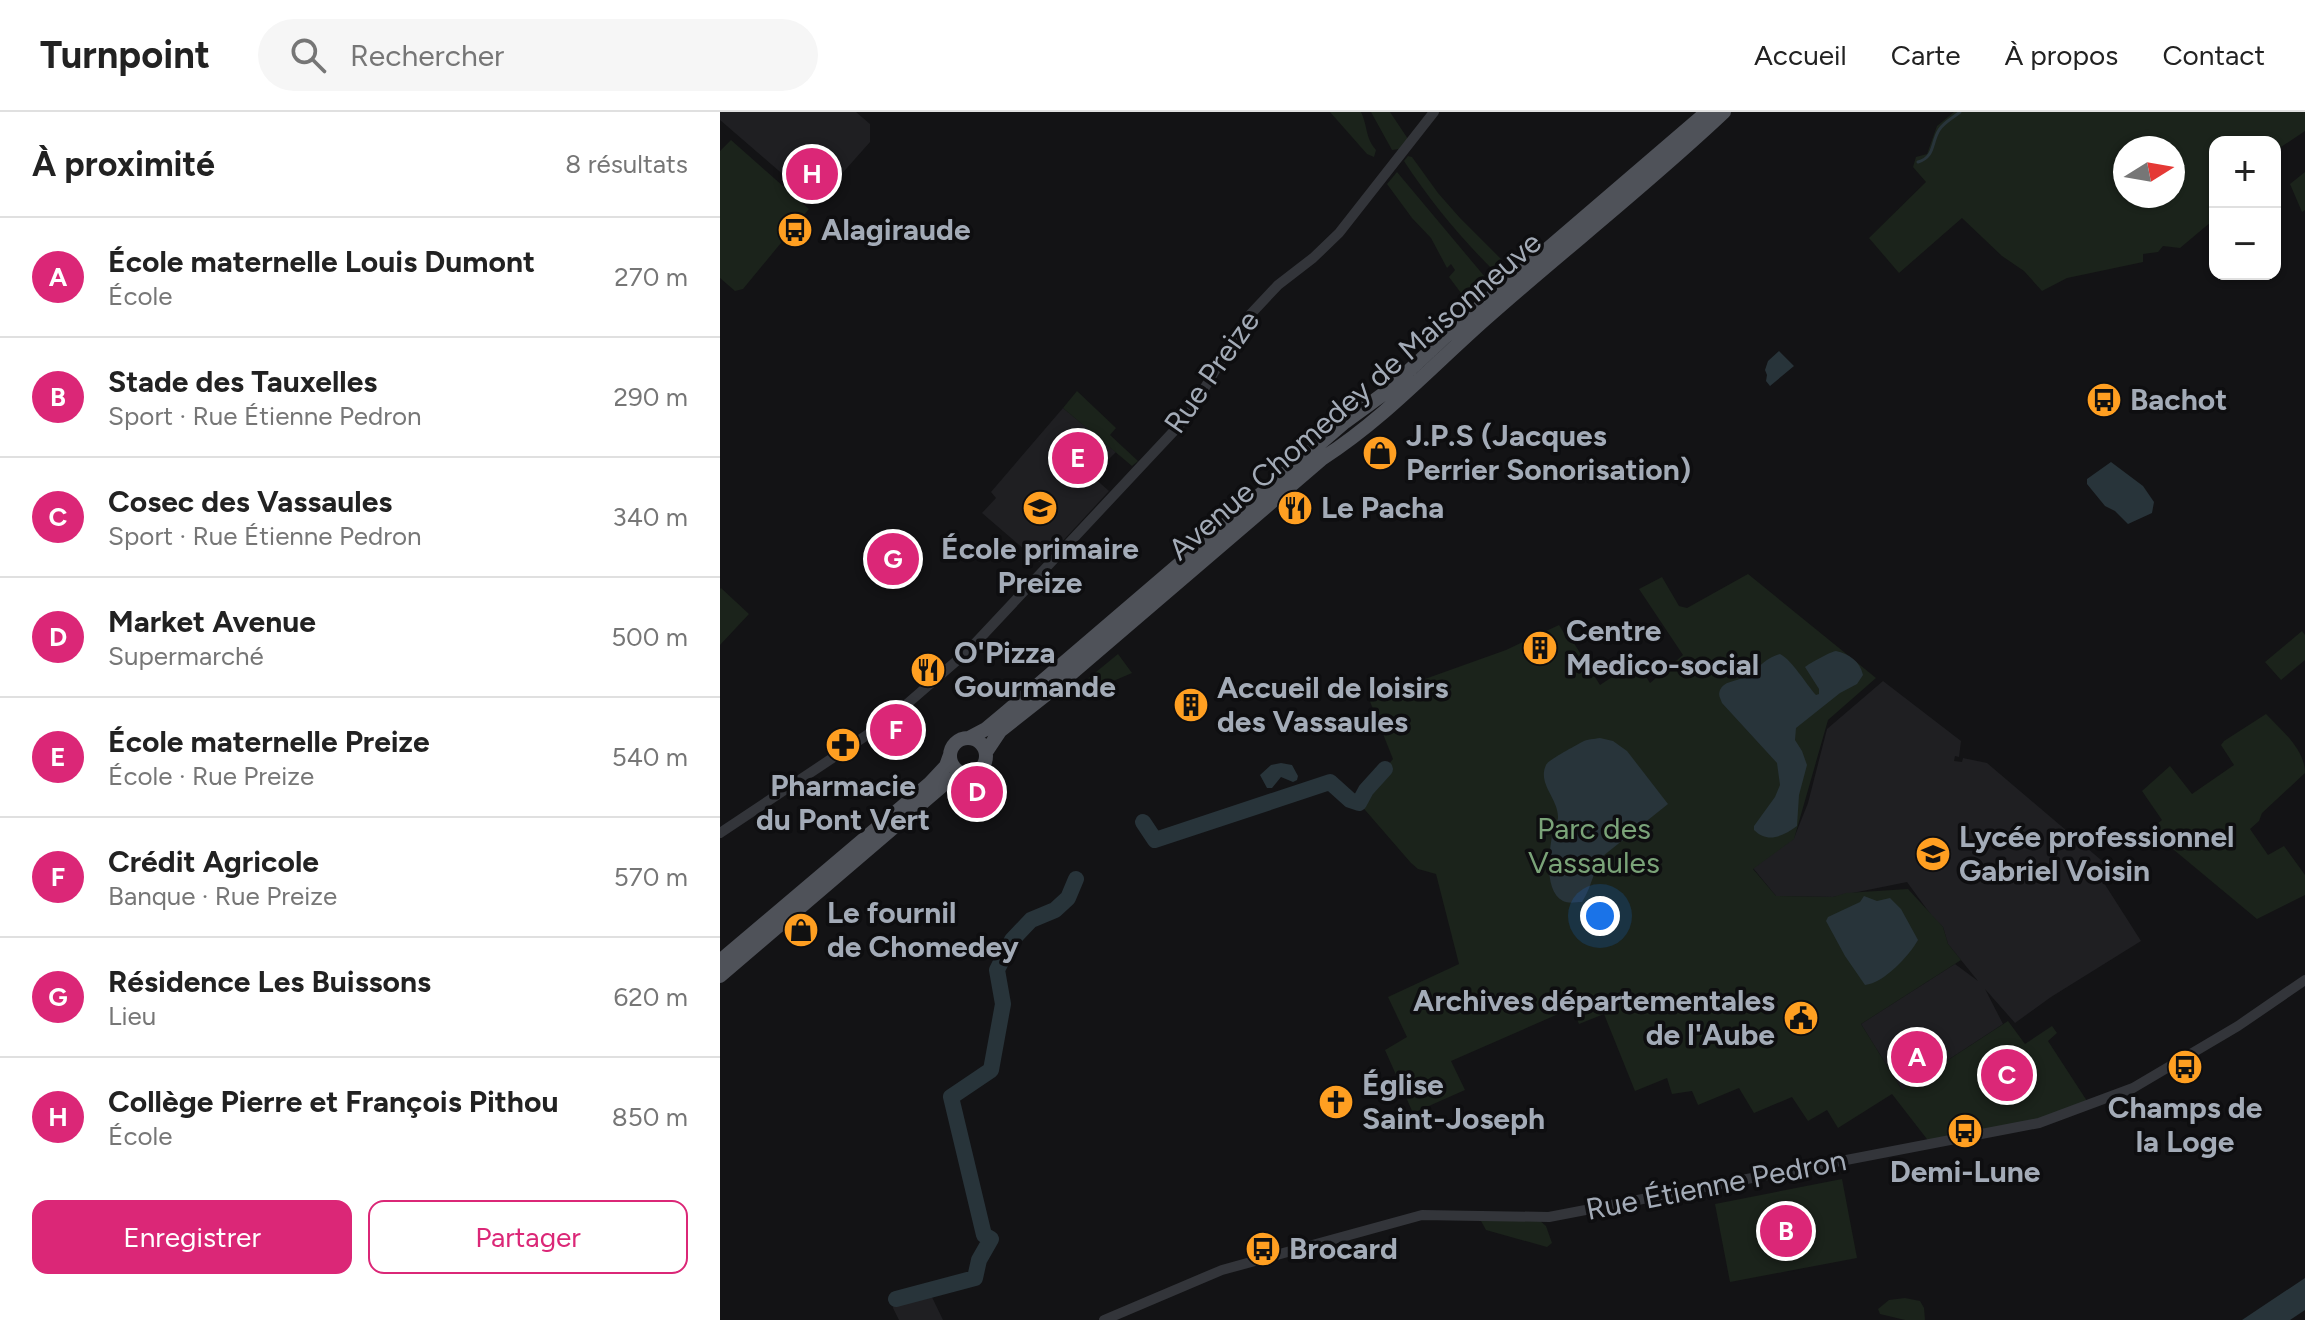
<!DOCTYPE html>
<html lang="fr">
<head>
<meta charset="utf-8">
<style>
	:root { --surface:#fff; --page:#f6f6f6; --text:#222; --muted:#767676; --line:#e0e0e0; --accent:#db2777 }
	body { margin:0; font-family:Figtree,sans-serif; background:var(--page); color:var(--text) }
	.controls { position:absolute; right:24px; top:24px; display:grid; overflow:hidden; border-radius:16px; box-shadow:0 2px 6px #0004 }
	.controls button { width:72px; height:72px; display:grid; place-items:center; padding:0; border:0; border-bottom:2px solid var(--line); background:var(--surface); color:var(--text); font:40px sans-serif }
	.compass { position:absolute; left:1393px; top:24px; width:72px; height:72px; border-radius:50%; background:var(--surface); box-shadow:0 2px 6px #0004; rotate:79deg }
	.you { position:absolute; left:880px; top:804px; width:28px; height:28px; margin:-20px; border:6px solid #fff; border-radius:50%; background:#1a73e8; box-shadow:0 0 0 12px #1a73e833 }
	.badge { display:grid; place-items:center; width:52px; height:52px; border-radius:50%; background:var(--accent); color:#fff; font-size:26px; font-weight:700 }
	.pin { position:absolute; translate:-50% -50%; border:4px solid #fff; box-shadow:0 2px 8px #0006 }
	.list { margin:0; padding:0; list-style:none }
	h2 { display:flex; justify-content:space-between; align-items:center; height:104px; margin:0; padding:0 32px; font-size:34px }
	h2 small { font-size:26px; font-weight:400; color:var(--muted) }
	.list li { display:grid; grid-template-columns:52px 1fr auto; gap:24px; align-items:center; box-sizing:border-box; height:120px; padding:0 32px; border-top:2px solid var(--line) }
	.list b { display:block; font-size:30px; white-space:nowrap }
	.list p { margin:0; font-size:26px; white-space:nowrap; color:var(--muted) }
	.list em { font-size:26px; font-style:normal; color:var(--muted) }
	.actions { display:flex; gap:16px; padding:24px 32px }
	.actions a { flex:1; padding:18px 0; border:2px solid var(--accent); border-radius:16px; text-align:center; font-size:28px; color:var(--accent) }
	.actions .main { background:var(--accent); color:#fff }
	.icon { flex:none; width:44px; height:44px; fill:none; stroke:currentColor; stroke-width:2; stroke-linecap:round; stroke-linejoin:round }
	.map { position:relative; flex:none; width:1585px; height:1208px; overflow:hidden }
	header { display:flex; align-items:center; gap:48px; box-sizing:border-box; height:112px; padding:0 40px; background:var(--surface); border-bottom:2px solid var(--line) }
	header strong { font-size:38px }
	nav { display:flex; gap:44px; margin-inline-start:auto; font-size:28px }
	.search { width:560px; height:72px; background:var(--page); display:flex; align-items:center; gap:20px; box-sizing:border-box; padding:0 28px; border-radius:44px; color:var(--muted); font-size:30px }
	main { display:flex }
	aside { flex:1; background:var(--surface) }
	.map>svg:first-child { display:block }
	.built { fill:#1f1f22 }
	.green { fill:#1b231b; fill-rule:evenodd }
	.water { fill:#28343a }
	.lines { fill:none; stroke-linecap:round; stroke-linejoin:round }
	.stream { stroke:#28343a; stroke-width:3 }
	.river { stroke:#28343a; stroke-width:16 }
	.tertiary { stroke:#33353a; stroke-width:10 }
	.primary { stroke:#4f5259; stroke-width:14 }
	.labels { text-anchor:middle; stroke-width:7; stroke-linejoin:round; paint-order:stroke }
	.poi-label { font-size:30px; font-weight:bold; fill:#a3abb7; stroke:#0e0e10; text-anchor:start }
	.street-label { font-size:30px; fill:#a3abb7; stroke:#0e0e10 }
	.park-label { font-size:30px; fill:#7aa378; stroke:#0e0e10 }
</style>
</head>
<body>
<header>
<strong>Turnpoint</strong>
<div class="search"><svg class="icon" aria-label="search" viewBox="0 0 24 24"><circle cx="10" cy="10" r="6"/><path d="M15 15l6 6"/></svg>Rechercher</div>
<nav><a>Accueil</a><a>Carte</a><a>À propos</a><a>Contact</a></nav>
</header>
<main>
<aside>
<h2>À proximité<small>8 résultats</small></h2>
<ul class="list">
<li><span class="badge">A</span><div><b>École maternelle Louis Dumont</b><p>École</p></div><em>270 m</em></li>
<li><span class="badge">B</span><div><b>Stade des Tauxelles</b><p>Sport · Rue Étienne Pedron</p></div><em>290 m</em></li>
<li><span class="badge">C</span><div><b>Cosec des Vassaules</b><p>Sport · Rue Étienne Pedron</p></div><em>340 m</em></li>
<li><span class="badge">D</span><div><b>Market Avenue</b><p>Supermarché</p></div><em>500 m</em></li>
<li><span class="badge">E</span><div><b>École maternelle Preize</b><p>École · Rue Preize</p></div><em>540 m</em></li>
<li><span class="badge">F</span><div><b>Crédit Agricole</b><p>Banque · Rue Preize</p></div><em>570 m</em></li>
<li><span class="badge">G</span><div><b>Résidence Les Buissons</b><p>Lieu</p></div><em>620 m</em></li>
<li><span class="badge">H</span><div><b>Collège Pierre et François Pithou</b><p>École</p></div><em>850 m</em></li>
</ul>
<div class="actions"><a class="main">Enregistrer</a><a>Partager</a></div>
</aside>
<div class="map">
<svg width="1585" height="1208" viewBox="0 0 1585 1208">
	<rect width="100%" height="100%" fill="#131315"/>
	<path class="built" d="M0 0H136L150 12V30L96 91 0 8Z
		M343 296 396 340 372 364 389 379 328 445 319 450 262 401 276 386 271 380Z
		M1163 569 1241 629 1239 645 1235 644 1234 649 1242 650 1243 646 1267 651 1394 759 1390 766 1384 771 1421 829 1331 885 1295 911 1265 877 1283 912 1182 978 1141 912 1235 852 1258 869 1228 832 1223 815 1214 807 1187 770 1113 785 1056 784 1033 756 1074 726 1088 691 1107 617Z
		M210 1181 223 1208H179L173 1196 174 1189Z"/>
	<path class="green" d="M610 0H641C648 15 645 25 656 38L654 45 647 42Z
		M651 0H670L688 27 679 37 672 38Z
		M1234 0H1585V19L1555 39V30H1495V104L1491 110 1460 136 1443 134 1438 140 1423 142V150L1347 166 1322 179 1304 159 1282 144 1242 106 1179 161 1149 126 1206 70 1193 55 1196 45 1207 42 1217 14ZM1405 36H1453V84H1405Z
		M11 28 89 97 23 177 15 179 0 166V39Z
		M688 44 692 45 718 81 740 106 783 149 774 159C740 125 710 89 684 49Z
		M677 60 765 165 744 185 729 165 735 158 731 152 727 156 711 126 692 106 667 72Z
		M1585 60V98L1582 100 1570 72Z
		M357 279 396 316 390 323 418 349 412 354 343 296Z
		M1028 462 1156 566 1108 608 1074 727 1033 757 1056 784 1113 785 1126 781 1188 777 1223 815 1228 832 1241 848 1141 912 1182 978 1288 909 1305 932 1332 914 1337 921 1328 929 1367 989 1293 1016 1210 1031 1172 982 1118 1016 1107 998 1088 1009 1072 985 1034 1001 1019 976 978 993 972 979 952 982 947 966 915 979 884 902 859 912 852 896 731 949 745 978 693 1001 665 938 687 925 668 885 739 852 716 762 698 757 691 751 639 691 646 678 673 647 649 587 786 538 839 513 849 529 852 528 880 573 916 549 930 571 963 543 919 477 942 465 959 494 967 496Z
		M1 476 29 502 0 533V477Z
		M1582 519 1585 523V548L1561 568 1545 550Z
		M398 542 412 561 391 570 366 572 365 569Z
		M1546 602C1561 618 1585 637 1585 661L1542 701 1539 709 1530 717 1548 743 1564 734 1585 763V783L1537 807 1430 718 1442 708 1422 679 1450 654 1472 682 1514 653 1501 633 1504 629Z
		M1122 1067 1137 1146 1010 1170 995 1092Z
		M765 1107 819 1108 826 1114 832 1131 827 1135 766 1118 761 1109Z
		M1185 1186 1200 1189 1204 1196 1205 1208H1185L1160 1202 1158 1197 1169 1188Z"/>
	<path class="water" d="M1059 239 1074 254 1050 274 1046 269 1047 263 1045 258 1048 249Z
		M1391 350 1423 374 1434 390 1432 401 1408 412 1395 399 1385 394 1367 372V367Z
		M1116 539C1129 542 1140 549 1143 563L1137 572 1120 581 1076 616 1075 628 1082 639 1087 653 1079 683 1077 714C1063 724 1048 732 1034 718V714L1055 685 1060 673 1057 651 1002 591C1000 585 998 584 1000 578 1004 569 1014 570 1022 566 1037 560 1042 547 1060 542 1073 549 1085 571 1096 583L1099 582V577L1085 555C1090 551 1110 540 1116 539Z
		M880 626 893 629 907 639 948 692 883 744C873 758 872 775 862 790 856 790 849 792 843 789 824 779 829 742 832 724 834 718 837 712 838 706 839 687 817 672 826 653 828 648 855 634 862 630 867 627 874 627 880 626Z
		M561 651 572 653 578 664 577 668 573 670 561 665 552 676H547L540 663 551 653Z
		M1144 784 1157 789 1170 786 1181 797 1198 828C1189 844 1164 871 1145 873L1125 844 1106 809 1108 805 1140 790Z
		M1585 1166V1198L1570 1208H1522Z"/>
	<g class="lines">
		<path class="stream" d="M1198 50C1215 45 1211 31 1219 18 1223 11 1234 5 1240 0"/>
		<path class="river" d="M423 710 435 728 610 670 630 688 639 691 646 678 665 657
			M176 1187 255 1166 259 1148 271 1127 264 1123 231 985 271 958 283 892 277 858 292 828 311 808 335 798 348 786 356 767"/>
		<path class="tertiary" d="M0 721 165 611 248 539 467 305 527 206 558 173 593 146 619 121 714 0
			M384 1208 502 1158 702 1103 829 1105 1319 1011 1413 976 1518 914 1585 868"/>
		<path class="primary" d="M249 626 266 617 284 602 625 310 666 280 726 224 987 0
			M230 644a18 18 0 1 1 36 0a18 18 0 1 1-36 0Z
			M266 640 280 619 337 574 603 346C664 307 715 251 770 203 847 135 929 71 1004 0
			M0 849 210 671 226 654 230 643
			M0 864 228 669 245 662"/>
	</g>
	<defs>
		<symbol id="bus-disc" viewBox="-11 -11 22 22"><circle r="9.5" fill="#ff9f21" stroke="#0e0e10"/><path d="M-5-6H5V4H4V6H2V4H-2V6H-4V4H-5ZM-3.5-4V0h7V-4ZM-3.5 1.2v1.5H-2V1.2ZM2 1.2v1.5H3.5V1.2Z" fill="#111"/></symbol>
		<symbol id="shop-disc" viewBox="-11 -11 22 22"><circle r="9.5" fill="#ff9f21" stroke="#0e0e10"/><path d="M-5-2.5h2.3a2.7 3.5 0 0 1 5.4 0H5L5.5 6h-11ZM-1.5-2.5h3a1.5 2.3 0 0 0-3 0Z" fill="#111"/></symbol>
		<symbol id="school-disc" viewBox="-11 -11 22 22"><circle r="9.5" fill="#ff9f21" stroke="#0e0e10"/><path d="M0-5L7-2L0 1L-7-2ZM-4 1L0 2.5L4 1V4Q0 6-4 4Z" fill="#111"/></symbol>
		<symbol id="restaurant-disc" viewBox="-11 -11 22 22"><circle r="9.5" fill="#ff9f21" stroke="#0e0e10"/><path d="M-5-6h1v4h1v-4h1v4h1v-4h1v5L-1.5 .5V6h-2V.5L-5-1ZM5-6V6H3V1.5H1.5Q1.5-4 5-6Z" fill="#111"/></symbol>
		<symbol id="building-disc" viewBox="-11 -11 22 22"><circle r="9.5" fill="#ff9f21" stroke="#0e0e10"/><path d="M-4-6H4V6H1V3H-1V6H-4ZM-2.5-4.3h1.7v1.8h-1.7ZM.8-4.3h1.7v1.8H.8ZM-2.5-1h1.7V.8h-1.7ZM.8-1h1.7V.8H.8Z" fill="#111"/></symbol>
		<symbol id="pharmacy-disc" viewBox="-11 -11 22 22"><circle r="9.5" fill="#ff9f21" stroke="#0e0e10"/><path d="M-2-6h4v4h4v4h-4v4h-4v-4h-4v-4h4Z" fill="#111"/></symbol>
		<symbol id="civic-disc" viewBox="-11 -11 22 22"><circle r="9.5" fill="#ff9f21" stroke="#0e0e10"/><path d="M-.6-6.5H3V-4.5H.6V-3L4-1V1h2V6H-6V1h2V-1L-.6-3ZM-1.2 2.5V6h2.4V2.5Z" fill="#111"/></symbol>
		<symbol id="church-disc" viewBox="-11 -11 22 22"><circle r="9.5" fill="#ff9f21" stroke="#0e0e10"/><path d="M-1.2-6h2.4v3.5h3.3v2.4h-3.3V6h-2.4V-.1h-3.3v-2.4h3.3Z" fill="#111"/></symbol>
	</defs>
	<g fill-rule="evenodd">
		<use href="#bus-disc" x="55" y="98" width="40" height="40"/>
		<use href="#bus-disc" x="1364" y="268" width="40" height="40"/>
		<use href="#shop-disc" x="640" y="321" width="40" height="40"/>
		<use href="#school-disc" x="300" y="376" width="40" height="40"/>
		<use href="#restaurant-disc" x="555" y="376" width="40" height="40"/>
		<use href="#building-disc" x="800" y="516" width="40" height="40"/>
		<use href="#restaurant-disc" x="188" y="538" width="40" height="40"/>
		<use href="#building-disc" x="451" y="573" width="40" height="40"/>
		<use href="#pharmacy-disc" x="103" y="613" width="40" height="40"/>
		<use href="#school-disc" x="1193" y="722" width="40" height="40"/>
		<use href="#shop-disc" x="61" y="798" width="40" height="40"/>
		<use href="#civic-disc" x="1061" y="886" width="40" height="40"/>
		<use href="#bus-disc" x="1445" y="935" width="40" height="40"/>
		<use href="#church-disc" x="596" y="970" width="40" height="40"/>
		<use href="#bus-disc" x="1225" y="999" width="40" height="40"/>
		<use href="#bus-disc" x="523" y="1117" width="40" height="40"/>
	</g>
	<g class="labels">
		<g class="poi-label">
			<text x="101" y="128">Alagiraude</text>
			<text x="1410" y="298">Bachot</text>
			<text x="686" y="334">J.P.S (Jacques<tspan x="686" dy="34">Perrier Sonorisation)</tspan></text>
			<text x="601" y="406">Le Pacha</text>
			<text x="320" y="447" text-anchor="middle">École primaire<tspan x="320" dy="34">Preize</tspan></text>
			<text x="846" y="529">Centre<tspan x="846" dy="34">Medico-social</tspan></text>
			<text x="234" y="551">O'Pizza<tspan x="234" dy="34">Gourmande</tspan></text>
			<text x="497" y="586">Accueil de loisirs<tspan x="497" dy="34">des Vassaules</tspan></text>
			<text x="123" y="684" text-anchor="middle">Pharmacie<tspan x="123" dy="34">du Pont Vert</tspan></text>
			<text x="1239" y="735">Lycée professionnel<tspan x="1239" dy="34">Gabriel Voisin</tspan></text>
			<text x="107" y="811">Le fournil<tspan x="107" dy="34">de Chomedey</tspan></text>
			<text x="1055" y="899" text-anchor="end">Archives départementales<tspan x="1055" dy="34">de l'Aube</tspan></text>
			<text x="642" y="983">Église<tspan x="642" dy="34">Saint-Joseph</tspan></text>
			<text x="1465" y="1006" text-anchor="middle">Champs de<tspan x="1465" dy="34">la Loge</tspan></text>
			<text x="1245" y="1070" text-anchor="middle">Demi-Lune</text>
			<text x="569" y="1147">Brocard</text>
		</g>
		<g class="street-label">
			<text transform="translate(492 260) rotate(-55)" y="10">Rue Preize</text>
			<text transform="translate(635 284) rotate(-41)" y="10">Avenue Chomedey de Maisonneuve</text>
			<text transform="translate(996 1073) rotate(-11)" y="10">Rue Étienne Pedron</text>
		</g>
		<g class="park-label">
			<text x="874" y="727">Parc des<tspan x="874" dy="34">Vassaules</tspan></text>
		</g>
	</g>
</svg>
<div class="controls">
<button>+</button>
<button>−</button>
</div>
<svg class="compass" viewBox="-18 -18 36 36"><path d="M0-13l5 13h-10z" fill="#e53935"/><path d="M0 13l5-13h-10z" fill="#767676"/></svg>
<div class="you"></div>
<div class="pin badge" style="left:1197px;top:945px">A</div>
<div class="pin badge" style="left:1066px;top:1119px">B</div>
<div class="pin badge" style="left:1287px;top:963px">C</div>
<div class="pin badge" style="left:257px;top:680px">D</div>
<div class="pin badge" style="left:358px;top:346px">E</div>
<div class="pin badge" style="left:176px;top:618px">F</div>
<div class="pin badge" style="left:173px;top:447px">G</div>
<div class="pin badge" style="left:92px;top:62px">H</div>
</div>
</main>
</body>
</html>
